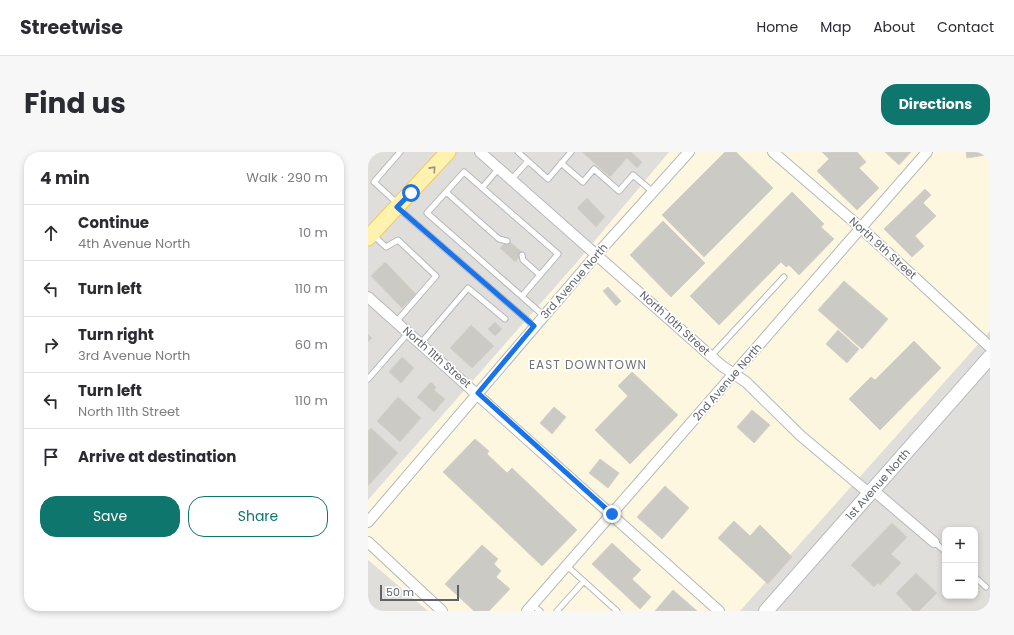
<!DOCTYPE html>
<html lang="en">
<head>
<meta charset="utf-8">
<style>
	:root { --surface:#fff; --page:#f7f7f7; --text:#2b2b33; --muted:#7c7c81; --line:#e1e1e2; --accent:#0f766e }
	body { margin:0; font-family:Poppins,sans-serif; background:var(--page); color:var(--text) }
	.controls { position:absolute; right:12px; bottom:12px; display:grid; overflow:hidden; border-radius:8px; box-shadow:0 2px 6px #0003 }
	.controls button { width:36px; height:36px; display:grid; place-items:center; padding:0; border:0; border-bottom:1px solid var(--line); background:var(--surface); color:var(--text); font:20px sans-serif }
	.scale { position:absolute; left:12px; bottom:10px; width:79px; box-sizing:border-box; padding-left:4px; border:2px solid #5f6368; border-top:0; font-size:11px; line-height:14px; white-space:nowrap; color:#5f6368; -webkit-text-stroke:3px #fff; paint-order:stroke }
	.stop { position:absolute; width:12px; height:12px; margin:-9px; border:3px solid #1a73e8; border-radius:50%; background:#fff }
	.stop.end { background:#1a73e8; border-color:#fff; box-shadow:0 1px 4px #0008 }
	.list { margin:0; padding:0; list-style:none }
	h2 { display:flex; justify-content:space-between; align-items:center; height:52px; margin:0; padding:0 16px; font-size:17px }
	h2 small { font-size:13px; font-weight:400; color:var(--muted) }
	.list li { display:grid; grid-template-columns:26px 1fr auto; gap:12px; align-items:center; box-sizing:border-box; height:56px; padding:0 16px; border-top:1px solid var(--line) }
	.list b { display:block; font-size:15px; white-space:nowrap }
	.list p { margin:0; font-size:13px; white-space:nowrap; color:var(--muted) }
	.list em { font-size:13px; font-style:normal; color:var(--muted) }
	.actions { display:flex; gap:8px; padding:12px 16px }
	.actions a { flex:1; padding:9px 0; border:1px solid var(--accent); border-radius:16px; text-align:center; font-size:14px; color:var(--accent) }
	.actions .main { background:var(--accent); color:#fff }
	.icon { flex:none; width:22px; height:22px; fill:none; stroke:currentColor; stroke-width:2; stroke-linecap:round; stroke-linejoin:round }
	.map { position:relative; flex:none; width:622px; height:459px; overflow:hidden; border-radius:16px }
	header { display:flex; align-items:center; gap:24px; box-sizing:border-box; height:56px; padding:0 20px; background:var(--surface); border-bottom:1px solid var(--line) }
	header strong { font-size:19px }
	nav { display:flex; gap:22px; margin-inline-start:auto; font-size:14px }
	.intro { display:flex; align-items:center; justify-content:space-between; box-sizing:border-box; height:96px; padding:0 24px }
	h1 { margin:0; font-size:28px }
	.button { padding:10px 18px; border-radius:16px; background:var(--accent); color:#fff; font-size:14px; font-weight:700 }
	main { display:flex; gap:24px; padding:0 24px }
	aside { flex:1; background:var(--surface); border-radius:16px; box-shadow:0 2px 6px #0003 }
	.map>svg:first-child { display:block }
	.commercial { fill:#fef7e0 }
	.industrial { fill:#e0deda; fill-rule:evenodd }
	.building { fill:#cccac5; stroke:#d6d1c6 }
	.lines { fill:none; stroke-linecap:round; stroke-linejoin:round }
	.lane-casing { stroke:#b5b8bc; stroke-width:7 }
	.street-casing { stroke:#b5b8bc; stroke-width:12 }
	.secondary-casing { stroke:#b6babf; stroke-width:16 }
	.primary-casing { stroke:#f2c960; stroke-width:17 }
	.lane { stroke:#fff; stroke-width:5 }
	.street { stroke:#fff; stroke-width:10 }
	.secondary { stroke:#fff; stroke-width:14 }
	.primary { stroke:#fff2af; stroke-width:15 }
	.oneway { stroke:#979581 }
	.route { stroke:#1a73e8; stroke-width:5 }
	.labels { text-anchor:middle; stroke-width:3.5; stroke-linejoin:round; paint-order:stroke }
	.street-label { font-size:11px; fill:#5f6368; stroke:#fff }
	.neighbourhood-label { font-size:12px; letter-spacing:1px; fill:#70757a; stroke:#fff }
</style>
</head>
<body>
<header>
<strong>Streetwise</strong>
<nav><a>Home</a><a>Map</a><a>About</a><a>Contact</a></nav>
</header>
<div class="intro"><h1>Find us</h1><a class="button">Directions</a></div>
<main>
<aside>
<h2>4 min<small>Walk · 290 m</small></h2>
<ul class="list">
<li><svg class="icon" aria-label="ahead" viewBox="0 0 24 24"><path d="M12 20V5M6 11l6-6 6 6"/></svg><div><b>Continue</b><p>4th Avenue North</p></div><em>10 m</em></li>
<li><svg class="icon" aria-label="left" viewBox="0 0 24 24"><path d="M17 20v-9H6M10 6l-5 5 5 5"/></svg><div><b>Turn left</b></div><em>110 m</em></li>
<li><svg class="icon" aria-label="right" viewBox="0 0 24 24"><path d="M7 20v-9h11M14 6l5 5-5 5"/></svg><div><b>Turn right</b><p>3rd Avenue North</p></div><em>60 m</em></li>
<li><svg class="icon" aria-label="left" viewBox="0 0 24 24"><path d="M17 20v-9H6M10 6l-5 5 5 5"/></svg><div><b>Turn left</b><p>North 11th Street</p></div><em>110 m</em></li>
<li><svg class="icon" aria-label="arrive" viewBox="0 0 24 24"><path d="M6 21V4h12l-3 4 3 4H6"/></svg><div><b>Arrive at destination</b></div></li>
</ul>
<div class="actions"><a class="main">Save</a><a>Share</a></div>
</aside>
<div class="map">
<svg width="622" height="459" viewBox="0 0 622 459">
	<rect width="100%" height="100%" fill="#f1efe8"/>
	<path class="commercial" d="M296 0H622V179L381 459H60L0 408V347Z"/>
	<path class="industrial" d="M0 0H301L209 110 0 348Z
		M622 179V459H372ZM577 378H607V444H577Z
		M0 408 60 459H0Z"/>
	<path class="building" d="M214 0H263L274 10 269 16 259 6 242 25Z
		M357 0H368L405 36 336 105 294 63Z
		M454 0H489L498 10 491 16 511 36 489 58 449 19 461 7Z
		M517 0H543L531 13Z
		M598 0H618V3L599 6Z
		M557 37 563 43 555 51 568 64 547 84 556 94 544 105 516 77Z
		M424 40 456 72 453 75 466 87 431 123 421 113 418 115 413 110 351 173 322 144Z
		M219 46 237 65 228 75 209 56Z
		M295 69 337 111 303 145 262 103Z
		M140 88 155 101 147 110 132 96Z
		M17 110 48 142 34 156 3 124Z
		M476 129 520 167 494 197 450 158Z
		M240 135 253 149 248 154 235 139Z
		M127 170 134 177 127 184 120 177Z
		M103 173 126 194 104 216 82 196Z
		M470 178 491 197 479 211 458 192Z
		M0 182 4 186 0 190Z
		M546 189 573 216 512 278 481 247 503 225 507 228Z
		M34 205 46 216 33 231 21 220Z
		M264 220 310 263 262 312 227 278 260 244 250 234Z
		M63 230 68 235 66 238 77 247 66 260 49 245Z
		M30 245 53 266 32 290 9 269Z
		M186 255 198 265 184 282 172 271Z
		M384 258 402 273 386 291 369 275Z
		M3 276 30 301 0 334V279Z
		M107 287 121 299 119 302 139 321 144 316 209 378 174 414 75 320Z
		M232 307 251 321 240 336 221 321Z
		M297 334 321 356 294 387 269 365Z
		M366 369 382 384 392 373 424 405 400 432 350 386Z
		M524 371 539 385 523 402 533 411 512 433 510 431 506 435 483 413Z
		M244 391 273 418 264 427 283 445 272 457 224 412Z
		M114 393 130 407 126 412 133 419 128 425 142 437 121 459H106L77 432Z
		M548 421 569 441 551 459H545L528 441Z
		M305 438 329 459H287Z"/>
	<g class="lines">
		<defs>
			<path id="lane" d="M150 0 180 27 203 0
				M193 11 215 30 226 17 251 39 265 23 285 40
				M144 27 160 9
				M114 36 131 16
				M78 40 131 87 139 89
				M30 52 6 30 32 0
				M30 56 166 174
				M4 82 18 95 30 88 68 124 28 170
				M154 103 155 108 172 123
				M154 144 190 102 96 20 59 61 175 163
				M53 191 100 136 137 167
				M343 204 416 125
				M0 227 41 180
				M566 390 577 399
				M199 414 249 459
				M607 425 618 435
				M164 453 172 459
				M189 459 216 429"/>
			<path id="street" d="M112 0 354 214 378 230 433 284 502 342
				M405 0 493 76 622 195
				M0 145 351 459
				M505 338 566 390
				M0 370 229 102 321 0
				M0 390 74 459
				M159 459 559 0"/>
			<g id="secondary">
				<path id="s1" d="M398 459 622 205"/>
			</g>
			<path id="primary" d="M0 86 80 0"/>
		</defs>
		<use href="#lane" class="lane-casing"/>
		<use href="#street" class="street-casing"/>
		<use href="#secondary" class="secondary-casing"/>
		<use href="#primary" class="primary-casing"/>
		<use href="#lane" class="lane"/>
		<use href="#street" class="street"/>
		<use href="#secondary" class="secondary"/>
		<use href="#primary" class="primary"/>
	</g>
	<defs><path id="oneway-chevron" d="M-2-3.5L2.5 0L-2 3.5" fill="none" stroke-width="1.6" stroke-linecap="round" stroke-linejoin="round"/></defs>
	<use class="oneway" href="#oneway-chevron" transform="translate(65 17) rotate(-48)"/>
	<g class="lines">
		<path class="route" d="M43 41 29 55 166 174 110 241 244 362"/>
	</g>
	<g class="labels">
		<g class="street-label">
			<text transform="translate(515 96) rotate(42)" y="4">North 9th Street</text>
			<text transform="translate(206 129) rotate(-49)" y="4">3rd Avenue North</text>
			<text transform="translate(307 171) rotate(42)" y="4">North 10th Street</text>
			<text transform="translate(69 205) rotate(41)" y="4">North 11th Street</text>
			<text transform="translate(359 230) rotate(-49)" y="4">2nd Avenue North</text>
			<text dy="4" stroke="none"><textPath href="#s1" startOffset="169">1st Avenue North</textPath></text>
		</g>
		<g class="neighbourhood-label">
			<text x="220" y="217">EAST DOWNTOWN</text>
		</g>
	</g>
</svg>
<div class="controls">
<button>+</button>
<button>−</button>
</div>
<div class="scale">50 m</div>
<div class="stop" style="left:43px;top:41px"></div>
<div class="stop end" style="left:244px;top:362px"></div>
</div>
</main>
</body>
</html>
